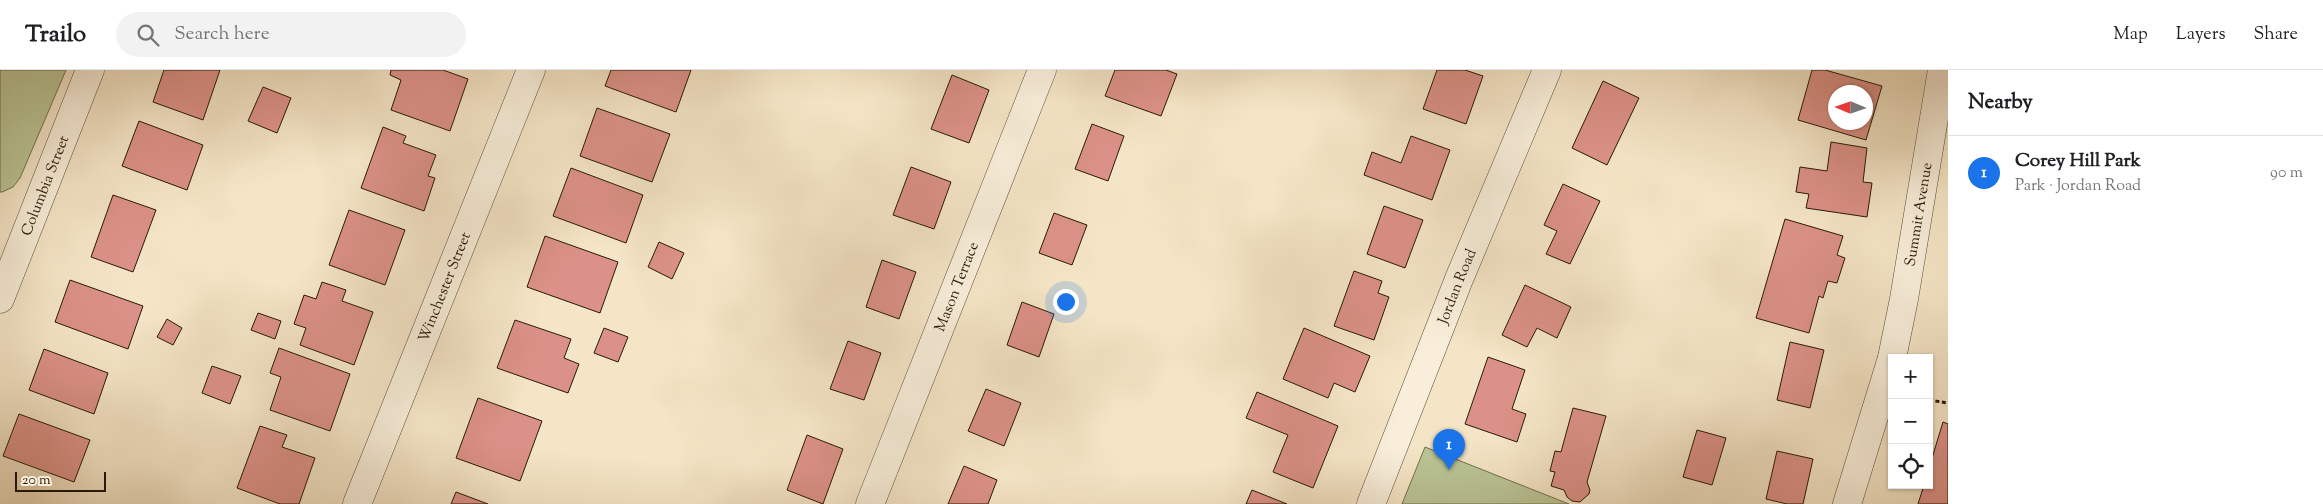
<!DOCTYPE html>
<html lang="en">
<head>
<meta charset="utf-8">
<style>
	:root { --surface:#fff; --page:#f2f2f2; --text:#202124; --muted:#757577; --line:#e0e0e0; --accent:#1a73e8 }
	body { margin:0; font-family:"Sorts Mill Goudy",serif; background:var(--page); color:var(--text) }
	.controls { position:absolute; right:15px; bottom:15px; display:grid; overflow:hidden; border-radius:0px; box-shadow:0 1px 4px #0004 }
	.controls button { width:45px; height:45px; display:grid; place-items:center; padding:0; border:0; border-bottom:1px solid var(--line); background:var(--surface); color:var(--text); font:25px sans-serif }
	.compass { position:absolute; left:1828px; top:15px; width:45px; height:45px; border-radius:50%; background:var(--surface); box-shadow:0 1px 4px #0004; rotate:272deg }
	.scale { position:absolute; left:15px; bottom:12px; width:91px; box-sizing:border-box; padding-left:5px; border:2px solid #281908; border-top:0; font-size:14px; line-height:18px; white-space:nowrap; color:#281908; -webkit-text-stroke:4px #f8eeda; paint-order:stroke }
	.you { position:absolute; left:1065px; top:231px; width:18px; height:18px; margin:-12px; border:4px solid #fff; border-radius:50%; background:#1a73e8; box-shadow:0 0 0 8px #1a73e833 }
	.badge { display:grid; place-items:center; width:32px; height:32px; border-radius:50%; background:var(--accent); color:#fff; font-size:16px; font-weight:700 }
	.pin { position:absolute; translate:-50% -41px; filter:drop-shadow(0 1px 2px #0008) }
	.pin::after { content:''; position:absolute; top:26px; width:18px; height:15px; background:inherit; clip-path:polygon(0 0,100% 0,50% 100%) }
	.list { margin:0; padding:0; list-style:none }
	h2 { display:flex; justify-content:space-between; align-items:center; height:65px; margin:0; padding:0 20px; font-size:21px }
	h2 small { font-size:16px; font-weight:400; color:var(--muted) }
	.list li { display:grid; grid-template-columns:32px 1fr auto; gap:15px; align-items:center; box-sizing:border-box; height:75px; padding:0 20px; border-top:1px solid var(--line) }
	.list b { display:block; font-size:19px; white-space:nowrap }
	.list p { margin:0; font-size:16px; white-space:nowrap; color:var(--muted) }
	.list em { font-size:16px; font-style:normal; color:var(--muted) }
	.icon { flex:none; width:28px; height:28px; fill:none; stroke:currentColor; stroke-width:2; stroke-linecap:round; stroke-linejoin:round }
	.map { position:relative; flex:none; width:1948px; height:434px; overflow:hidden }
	header { display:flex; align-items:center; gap:30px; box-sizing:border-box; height:70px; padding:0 25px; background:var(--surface); border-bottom:1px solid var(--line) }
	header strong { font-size:24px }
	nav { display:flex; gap:28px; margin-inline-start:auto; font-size:18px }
	.search { width:350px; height:45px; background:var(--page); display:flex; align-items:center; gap:12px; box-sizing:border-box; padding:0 18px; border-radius:28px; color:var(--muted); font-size:19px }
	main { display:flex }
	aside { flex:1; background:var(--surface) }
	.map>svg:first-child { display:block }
	.green { fill:#bac596; stroke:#716f4f }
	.building { fill:#db9187; stroke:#281908; fill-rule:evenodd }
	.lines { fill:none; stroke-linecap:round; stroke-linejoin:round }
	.minor-casing { stroke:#5b4c38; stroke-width:29 }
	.path { stroke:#281908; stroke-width:3; stroke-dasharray:4 2.5; stroke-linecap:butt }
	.minor { stroke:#f8eeda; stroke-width:28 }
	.labels { text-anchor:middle; stroke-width:4.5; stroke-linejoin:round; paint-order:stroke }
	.street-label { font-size:15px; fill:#281908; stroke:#f8eeda }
</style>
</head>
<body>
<header>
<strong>Trailo</strong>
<div class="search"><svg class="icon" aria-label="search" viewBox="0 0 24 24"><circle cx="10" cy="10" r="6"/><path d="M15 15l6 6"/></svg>Search here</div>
<nav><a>Map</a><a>Layers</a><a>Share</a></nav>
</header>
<main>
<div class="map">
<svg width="1948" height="434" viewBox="0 0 1948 434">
	<rect width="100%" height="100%" fill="#f4e5c6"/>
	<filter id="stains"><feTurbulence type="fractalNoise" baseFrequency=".004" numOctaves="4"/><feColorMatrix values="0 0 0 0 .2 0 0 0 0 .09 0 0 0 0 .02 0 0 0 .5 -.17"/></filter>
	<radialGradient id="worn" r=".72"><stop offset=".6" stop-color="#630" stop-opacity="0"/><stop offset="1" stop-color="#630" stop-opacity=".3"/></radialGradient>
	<path class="green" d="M0 0H66L20 108 13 117 2 122H0Z
		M1425 377 1569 434H1402Z"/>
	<path class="building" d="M164 0H220L203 50 153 32Z
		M391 0H443L468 9 450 61 391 40 401 10 390 5Z
		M611 0H691L676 42 605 16Z
		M1115 0H1166L1177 4 1161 46 1105 26Z
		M1437 0H1465L1483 6 1466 54 1423 39Z
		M1812 0H1825L1882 16 1866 70 1798 50ZM1836 22H1866V52H1836Z
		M952 5 989 20 969 73 931 59Z
		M1603 11 1639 28 1607 95 1572 78Z
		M263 17 291 28 277 63 248 51Z
		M597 38 670 64 652 112 580 86Z
		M139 51 203 75 187 120 122 96Z
		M1092 54 1124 66 1108 111 1075 99Z
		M383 57 406 66 403 73 436 85 428 106 435 108 424 141 361 118Z
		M1411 66 1450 80 1432 130 1364 105 1372 82 1401 93Z
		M1831 72 1867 78 1863 112 1872 113 1867 147 1806 138 1809 124 1796 122 1800 97 1827 101Z
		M911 97 951 112 934 159 893 145Z
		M571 98 643 125 626 173 553 146Z
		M1563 114 1600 131 1570 194 1546 184 1557 161 1544 155Z
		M113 125 156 140 133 202 91 187Z
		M1384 136 1423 150 1405 198 1367 184Z
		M349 140 405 160 385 215 329 195Z
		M1054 143 1087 155 1072 195 1039 183Z
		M1785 149 1843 166 1837 185 1845 188 1837 213 1828 211 1823 228 1819 226 1809 263 1756 248Z
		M545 166 618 192 600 243 527 217Z
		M659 172 684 183 672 209 648 197Z
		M882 190 916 202 899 249 866 237Z
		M1354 201 1382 211 1378 223 1389 227 1374 270 1334 256Z
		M70 210 143 236 128 279 55 252Z
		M322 212 346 220 342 231 373 242 354 295 300 275 306 258 294 254 304 225 316 229Z
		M1525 215 1571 237 1557 268 1537 258 1527 277 1502 265Z
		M1022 232 1054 244 1039 287 1007 275Z
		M258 243 281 251 275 269 251 260Z
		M167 249 182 258 173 275 157 267Z
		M515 250 571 269 564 288 579 294 568 323 497 298Z
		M604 258 628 267 618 292 594 283Z
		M1304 258 1370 286 1355 322 1334 313 1328 328 1283 309Z
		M848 271 881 283 864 330 830 319Z
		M1790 272 1824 280 1810 338 1777 330Z
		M279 278 350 304 330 361 270 340 281 307 270 303Z
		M44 279 108 303 94 344 29 320Z
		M1488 287 1525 300 1512 339 1526 344 1517 372 1465 354Z
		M212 296 241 306 230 334 202 323Z
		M986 319 1021 333 1004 376 968 361Z
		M1257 322 1338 356 1313 418 1273 402 1288 365 1246 348Z
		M478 328 542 351 520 411 456 388Z
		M1573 338 1606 346 1587 412 1590 420 1589 424 1580 432 1572 431 1567 427 1564 420 1551 416 1555 402 1550 401 1555 381 1561 382Z
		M19 344 90 370 74 412 3 386Z
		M1943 352 1948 354V434H1918L1924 415H1929V398Z
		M260 356 287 365 282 377 315 388 299 434H280L237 418Z
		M1697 360 1726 368 1712 415 1683 407Z
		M807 365 843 379 823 434 787 420Z
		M1777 381 1813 389 1803 434H1787L1766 429Z
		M964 396 997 410 988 434H948Z
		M1252 420 1287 434H1246Z
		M456 422 488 434H451Z"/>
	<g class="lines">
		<defs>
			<g id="minor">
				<path id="s1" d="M0 229 90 0"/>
				<path id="s2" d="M1892 288 1904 229 1942 0"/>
				<path id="s3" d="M357 434 531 0"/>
				<path id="s4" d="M870 434 1042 0"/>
				<path id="s5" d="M1371 434 1459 209 1547 0"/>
				<path d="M1847 434 1892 288"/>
			</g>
		</defs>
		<use href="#minor" class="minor-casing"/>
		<path class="path" d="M1929 330 1948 333"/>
		<use href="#minor" class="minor"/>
	</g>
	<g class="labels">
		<g class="street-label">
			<text dy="5" stroke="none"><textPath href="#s1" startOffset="122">Columbia Street</textPath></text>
			<text dy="5" stroke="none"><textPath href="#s2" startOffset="146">Summit Avenue</textPath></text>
			<text dy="5" stroke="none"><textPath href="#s5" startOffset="234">Jordan Road</textPath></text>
			<text dy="5" stroke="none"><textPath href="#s3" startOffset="234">Winchester Street</textPath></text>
			<text dy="5" stroke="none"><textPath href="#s4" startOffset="234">Mason Terrace</textPath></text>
		</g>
	</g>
	<rect width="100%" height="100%" filter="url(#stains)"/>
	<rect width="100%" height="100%" fill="url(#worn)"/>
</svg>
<div class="controls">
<button>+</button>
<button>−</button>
<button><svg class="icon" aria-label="locate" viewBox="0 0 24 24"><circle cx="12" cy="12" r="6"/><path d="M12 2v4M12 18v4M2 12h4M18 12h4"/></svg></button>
</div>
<svg class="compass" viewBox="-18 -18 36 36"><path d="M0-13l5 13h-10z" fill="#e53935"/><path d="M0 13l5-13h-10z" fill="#757577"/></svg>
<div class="scale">20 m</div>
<div class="you"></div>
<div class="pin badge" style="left:1449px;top:400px">1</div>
</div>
<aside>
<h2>Nearby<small></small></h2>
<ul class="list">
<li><span class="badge">1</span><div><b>Corey Hill Park</b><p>Park · Jordan Road</p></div><em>90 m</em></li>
</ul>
</aside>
</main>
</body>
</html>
